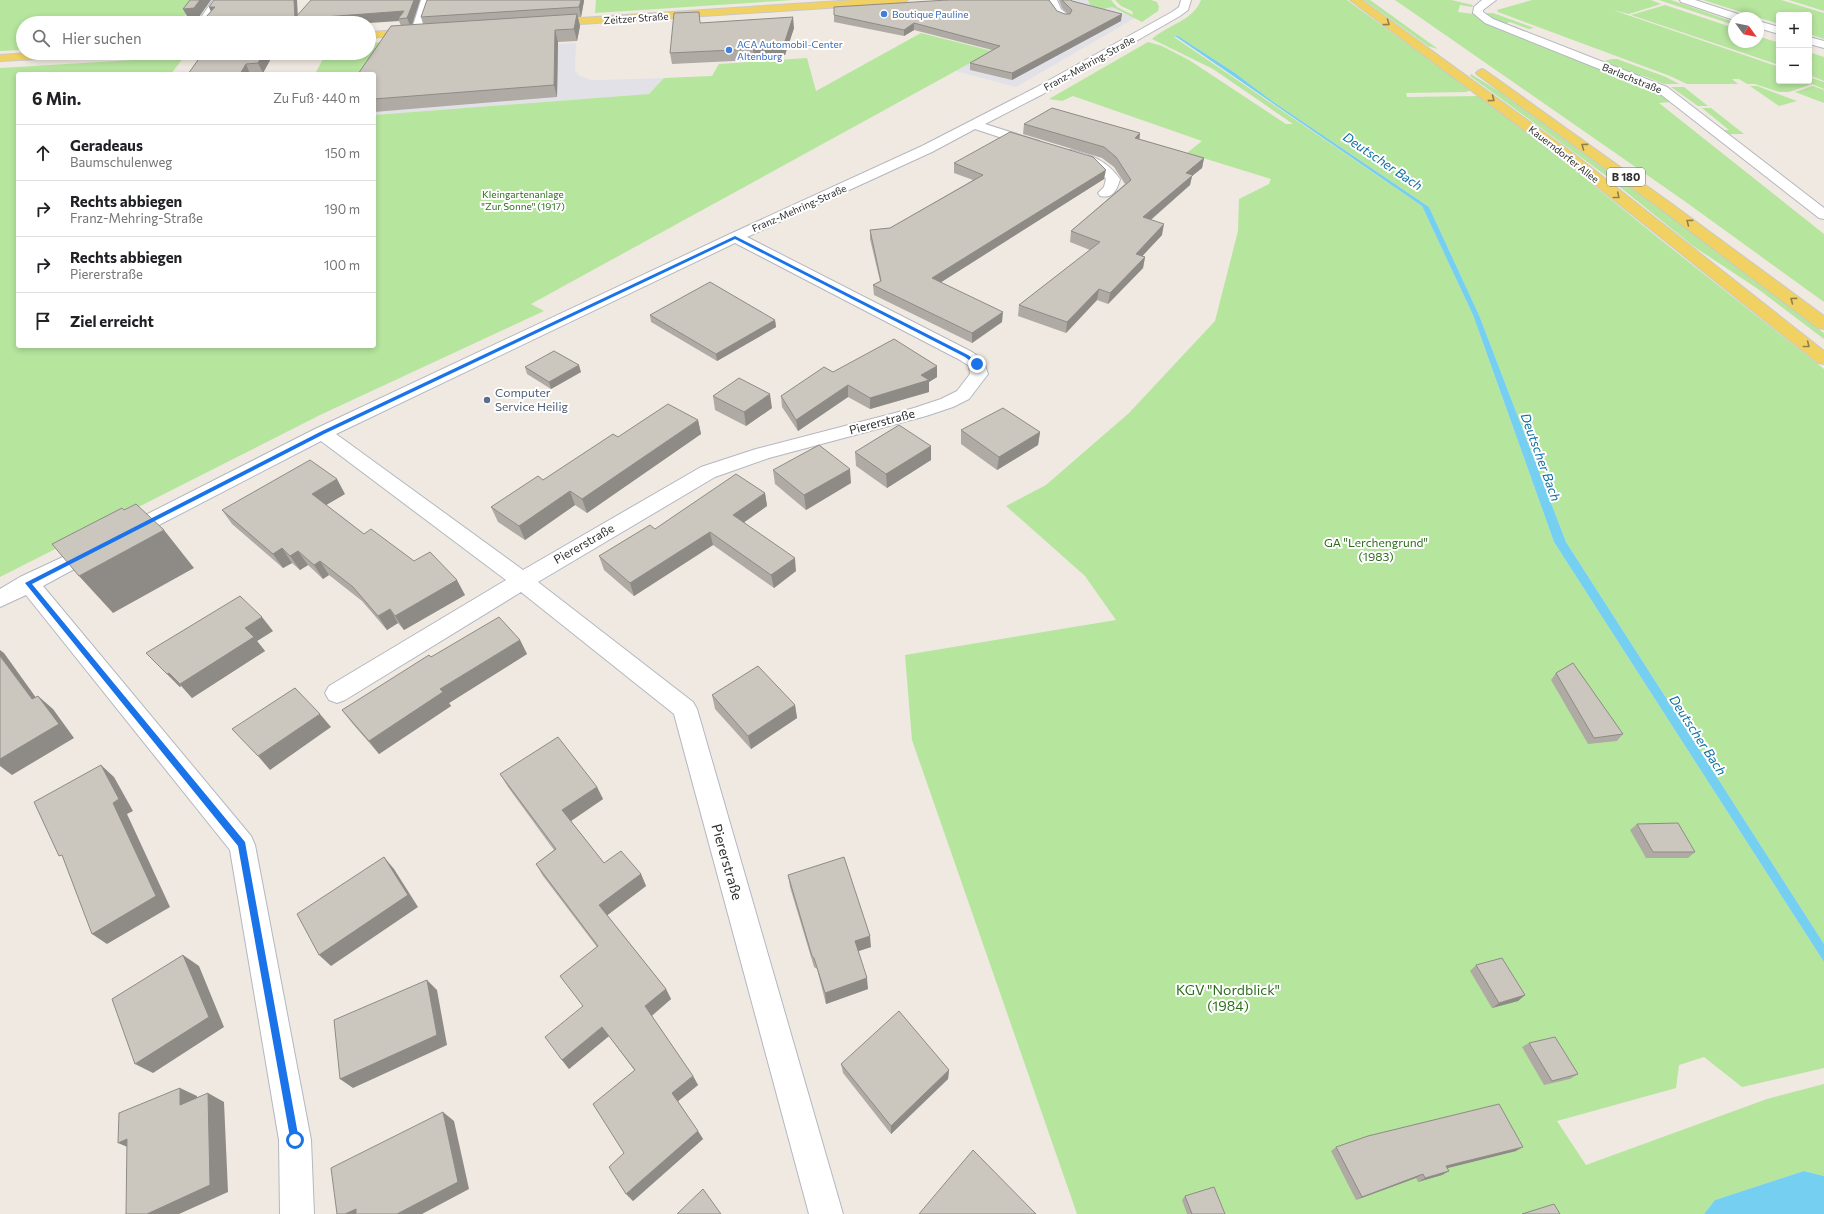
<!DOCTYPE html>
<html lang="de">
<head>
<meta charset="utf-8">
<style>
	:root { --surface:#fff; --page:#f2f2f2; --text:#202124; --muted:#757577; --line:#e0e0e0 }
	body { margin:0; font-family:Commissioner,sans-serif; background:var(--page); color:var(--text) }
	.controls { position:absolute; right:12px; top:12px; display:grid; overflow:hidden; border-radius:4px; box-shadow:0 2px 6px #0003 }
	.controls button { width:36px; height:36px; display:grid; place-items:center; padding:0; border:0; border-bottom:1px solid var(--line); background:var(--surface); color:var(--text); font:20px sans-serif }
	.compass { position:absolute; left:1728px; top:12px; width:36px; height:36px; border-radius:50%; background:var(--surface); box-shadow:0 2px 6px #0003; rotate:123deg }
	.stop { position:absolute; width:12px; height:12px; margin:-9px; border:3px solid #1a73e8; border-radius:50%; background:#fff }
	.stop.end { background:#1a73e8; border-color:#fff; box-shadow:0 1px 4px #0008 }
	.list { margin:0; padding:0; list-style:none }
	h2 { display:flex; justify-content:space-between; align-items:center; height:52px; margin:0; padding:0 16px; font-size:17px }
	h2 small { font-size:13px; font-weight:400; color:var(--muted) }
	.list li { display:grid; grid-template-columns:26px 1fr auto; gap:12px; align-items:center; box-sizing:border-box; height:56px; padding:0 16px; border-top:1px solid var(--line) }
	.list b { display:block; font-size:15px; white-space:nowrap }
	.list p { margin:0; font-size:13px; white-space:nowrap; color:var(--muted) }
	.list em { font-size:13px; font-style:normal; color:var(--muted) }
	.icon { flex:none; width:22px; height:22px; fill:none; stroke:currentColor; stroke-width:2; stroke-linecap:round; stroke-linejoin:round }
	.map { position:relative; flex:none; width:1824px; height:1214px; overflow:hidden }
	.search { position:absolute; background:var(--surface); box-shadow:0 2px 6px #0003; left:16px; top:16px; width:360px; height:44px; display:flex; align-items:center; gap:10px; box-sizing:border-box; padding:0 14px; border-radius:22px; color:var(--muted); font-size:15px }
	.panel { position:absolute; background:var(--surface); box-shadow:0 2px 6px #0003; left:16px; top:72px; width:360px; height:276px; border-radius:4px }
	.map>svg:first-child { display:block }
	.industrial { fill:#e3e1e8 }
	.green { fill:#b6e59e }
	.water { fill:#75cff0 }
	.lines { fill:none; stroke-linecap:round; stroke-linejoin:round }
	.minor-casing { stroke:#b4b7c1; stroke-width:2 }
	.major-casing { stroke:#c9c9c9; stroke-width:2 }
	.minor { fill:#fff; fill-rule:evenodd }
	.major { fill:#f2d163; fill-rule:evenodd }
	.wall { fill:#afaba4 }
	.shaded-wall { fill:#8e8b86 }
	.building { fill:#cbc7bf; stroke:#8e8b86 }
	.oneway { stroke:#908048 }
	.route { fill:#1a73e8 }
	.shop-dot { fill:#3f7fe0; stroke:#fff; stroke-width:1.5 }
	.service-dot { fill:#5c6f8a; stroke:#fff; stroke-width:1.5 }
	.labels { text-anchor:middle; stroke-width:4; stroke-linejoin:round; paint-order:stroke }
	.far-shop-label { font-size:10px; fill:#366cbe; stroke:#fff; text-anchor:start }
	.far-street-label { font-size:10px; fill:#2e2e2e; stroke:#fff }
	.far-park-label { font-size:10px; fill:#2c6e1b; stroke:#fff }
	.shield { fill:#fff; stroke:#6d6d6d; stroke-width:1 }
	.shield-label { font-size:11px; font-weight:bold; fill:#2e2e2e }
	.service-label { font-size:12px; fill:#4e5e75; stroke:#fff; text-anchor:start }
	.street-label { font-size:12px; fill:#2e2e2e; stroke:#fff }
	.park-label { font-size:12px; fill:#2c6e1b; stroke:#fff }
	.water-label { font-size:13px; font-style:italic; fill:#0d6fa3; stroke:#fff }
	.near-street-label { font-size:14px; fill:#2e2e2e; stroke:#fff }
	.near-park-label { font-size:14px; fill:#2c6e1b; stroke:#fff }
</style>
</head>
<body>
<div class="map">
<svg width="1824" height="1214" viewBox="0 0 1824 1214">
	<rect width="100%" height="100%" fill="#efe9e1"/>
	<path class="industrial" d="M1026 0H1088L1090 5 1103 9 1112 7 1118 11 1135 18 1016 87 956 71 992 51Z
		M576 43 575 70 578 75 591 80H600L664 78 649 94 374 115V74H367L543 45Z"/>
	<path class="green" d="M0 0H193L181 23H23V50L0 51Z
		M596 0H793L595 13Z
		M1088 0H1111L1117 7 1133 15 1132 11 1121 6 1115 0H1151L1157 2 1159 7 1158 11 1142 22 1112 7 1103 9 1090 5Z
		M1201 0H1347L1471 90 1466 92 1406 93 1407 97 1478 96 1559 157 1661 240 1824 369V944L1566 542 1479 315 1429 207 1272 101 1235 73 1178 36 1174 37 1422 206 1473 315 1554 542 1824 962V1068L1742 1087 1704 1057 1679 1065 1676 1088 1557 1121 1586 1165 1767 1099 1824 1084V1176L1804 1171 1715 1200 1704 1214H1077L912 740 905 655 1116 620 1085 576 1006 506 1046 485 1129 413 1215 321 1238 231 1239 199 1269 184 1271 179 1187 153 1202 141 1073 96 1062 101 1049 99 1148 42 1162 46 1189 60 1286 124H1293L1213 69 1152 39C1167 25 1193 21 1201 0Z
		M1364 0H1370L1438 49 1428 46Z
		M1395 0H1451L1473 5 1472 7 1460 5 1458 12 1474 14 1482 21 1494 26 1656 91 1671 102 1659 103 1824 234V302L1683 200Z
		M1532 0H1651L1661 4 1629 14 1613 10 1779 67V81H1809V77L1824 82V89L1812 84 1789 92H1779L1755 84H1747L1739 79H1732L1738 84H1687L1670 76 1498 12 1497 10Z
		M1659 0H1671L1734 22V25Z
		M1703 0H1781L1824 13V39L1809 34V15H1779V24Z
		M1789 0H1824V11Z
		M1665 5 1734 28V42H1758V36L1779 43V65L1631 15Z
		M1486 13H1493L1534 28 1529 29 1510 22 1504 24 1490 17Z
		M921 33 992 51 531 304 544 311 320 415 0 577V68L184 57 171 74H18V346H374V115L649 94 664 78 712 76 719 64 807 58 816 91Z
		M383 42 367 74H315L326 53H369V43Z
		M1809 52 1824 57V81L1809 75Z
		M1612 59H1617L1666 77 1679 84H1664L1644 76 1634 74 1604 61Z
		M1471 74 1500 92 1709 245 1824 333V339L1758 289 1693 246 1605 175 1470 76Z
		M1750 86H1757L1797 101 1779 106Z
		M1813 86 1824 90V103L1795 92Z
		M1671 87H1684L1708 106H1698Z
		M1702 108H1711L1744 134H1729L1724 130H1729Z"/>
	<path class="water" d="M1175 36H1178L1235 73 1272 101 1429 207 1479 315 1566 542 1824 944V962L1554 542 1473 315 1422 206Z
		M1804 1171 1824 1176V1214H1704L1715 1200Z"/>
	<g class="lines">
		<defs>
			<path id="minor" d="M213 0H223L207 23H197Z
				M421 0H431L421 32 416 35 411 32Z
				M1047 0H1057L1061 9 1070 17 1069 19C1056 22 1050 10 1047 0Z
				M1181 0H1191L1188 10 1180 16 1043 94 985 124 1039 141 1041 144 1039 147H1029L975 129 932 152 747 237 972 352 983 360 988 374 969 399 953 407 926 416 769 458 715 477 538 582 693 702 697 709 843 1214H809L674 714 521 592 345 700 337 703 329 700 325 693 329 686 506 580 321 441 132 539 125 541 118 539 115 534 118 529 315 429 730 234 922 146 1035 88 1172 12 1179 7ZM735 243 960 360 969 366 970 374 957 391 941 399 914 408 756 449 701 467 523 570 336 434Z
				M1482 0H1496L1483 10V12L1493 19 1667 87 1824 208V219L1819 218 1659 93 1485 23 1473 13 1474 7Z
				M1680 0H1695L1744 16 1745 18H1734V20L1681 2Z
				M1758 21 1779 27V34L1758 28Z
				M1809 37 1824 41V48L1809 44Z
				M1071 150C1092 155 1107 161 1120 179 1117 190 1113 199 1100 196L1098 193 1104 187 1106 179C1096 165 1082 161 1066 157L1064 154 1066 151Z
				M95 542 102 544 105 549 102 554 43 586 251 836 255 845 311 1140 314 1214H280L279 1140 230 850 26 595 0 607V589L20 577Z"/>
			<path id="major" d="M855 0H908L903 3 550 26 545 23 550 20Z
				M1350 0H1362L1574 154 1824 351V364L1818 363 1564 160Z
				M416 29 421 32 420 34 369 38V32Z
				M30 53H101L95 56 0 61V55Z
				M1482 69 1486 71 1672 204 1824 316V329L1818 328 1662 210 1478 75 1476 73 1478 71Z"/>
		</defs>
		<use href="#minor" class="minor-casing"/>
		<use href="#major" class="major-casing"/>
		<use href="#minor" class="minor"/>
		<use href="#major" class="major"/>
	</g>
	<path class="wall" d="M420 0 412 25 423 24 421 17 584 1 581 17H578L580 26 577 41 558 42 557 97 374 112V74L401 26 399 21 209 22 206 17 211 11 209 7 298 15Z
		M946 0H1049L1057 11 1065 14H1068L1062 8 1059 0H1071L1072 1 1121 21 1012 80 970 70V63L992 50 914 30 904 36 834 22V15Z
		M700 23 794 28 785 55 754 58V60L672 64 670 53Z
		M203 53H274L263 73 254 74H188Z
		M1024 124 1140 133 1139 139 1204 158 1202 168 1192 176 1190 185 1151 220 1162 235 1142 256 1145 257 1143 268 1108 304 1097 300 1066 333 1018 316 1019 305 1090 250 1070 242 1071 231 1125 184 1114 167 1102 158 1023 134Z
		M954 163 1104 179 941 282 1002 322 972 343 874 295 873 285 880 281 870 239V230L890 228 973 180 954 173Z
		M650 315 775 320 776 327 717 361 651 322Z
		M525 367 581 372 551 389 527 374Z
		M833 372 937 377 929 382V392L870 409 848 397 798 431 782 407 781 396Z
		M713 396 772 408 746 426 715 410Z
		M698 420 701 434 587 513 575 505 525 540 498 522 491 507 543 480 618 437Z
		M961 430 1040 432 1038 445 997 470 961 444Z
		M855 452 931 460 887 488 856 466Z
		M773 470 851 483 806 510 775 484Z
		M765 493 767 506 744 522 796 571 774 588 713 545 634 596 604 570 599 556 655 529Z
		M345 494 326 505 364 534 414 561 465 595 404 630 398 623 387 630 362 601 329 575 323 579 308 565 300 570 292 563 283 568 232 524 222 510Z
		M273 631 257 641 265 651 192 698 181 686 180 687 146 653Z
		M520 640 527 654 449 703 451 706 379 754 352 723 342 710 431 657Z
		M1556 673 1623 734 1617 741 1588 744 1551 680Z
		M712 695 795 705 797 718 751 749 715 709Z
		M500 774 597 787 603 799 571 821 604 863 641 874 646 886 607 915 666 989 671 999 652 1016 693 1076 698 1085 678 1101 703 1139 633 1201 624 1153 635 1071 609 1036 569 1069 562 1060 583 1007 597 947 543 876 536 864 554 850 508 787Z
		M1637 824 1695 852 1688 858H1646L1630 830Z
		M788 875 871 947 858 951 868 989 826 1004 817 969 814 967 790 887Z
		M1476 965 1525 995 1518 1001 1492 1008 1470 971Z
		M1529 1043 1578 1074 1570 1079 1544 1085 1522 1047Z
		M841 1064 949 1070 948 1079 891 1134 843 1073Z
		M1336 1147 1516 1151 1447 1168 1449 1171 1442 1175 1418 1182 1416 1178 1356 1200 1331 1151Z
		M1185 1196 1225 1214H1187L1182 1200Z"/>
	<path class="shaded-wall" d="M200 0H211L199 17 188 18 183 9Z
		M294 0H297L298 19 404 11 398 19 399 21 369 23H282Z
		M414 0H420L411 28 407 18Z
		M581 0H584V1L581 17 579 7Z
		M209 7H215L213 16Z
		M577 14 580 26 577 41 574 29Z
		M1122 14 1121 21 1012 80V73Z
		M793 17 794 28 785 55 754 58V60L753 47Z
		M914 23V30L904 36V30Z
		M555 30 558 42 557 97 554 85Z
		M264 53H274L263 73 258 63Z
		M246 64 250 74H240Z
		M1140 133 1139 143 1135 138Z
		M1204 158 1202 168 1192 176 1190 185 1141 228 1143 217 1186 173Z
		M1106 170 1104 179 932 288V278Z
		M1164 224 1162 235 1134 265 1136 254Z
		M1145 257 1143 268 1108 304 1110 293Z
		M1099 289 1097 300 1066 333 1067 322Z
		M1003 312 1002 322 972 343V333Z
		M775 320 776 327 717 361 716 354Z
		M579 365 581 372 551 389 549 382Z
		M937 366V377L929 382V392L870 409V398L921 375Z
		M848 385V397L798 431 796 420Z
		M770 394 772 408 746 426 744 412Z
		M698 420 701 434 587 513 582 499Z
		M1040 432 1038 445 997 470 999 457Z
		M931 446V460L887 488 886 474Z
		M850 469 851 483 806 510 804 495Z
		M337 479 345 494 321 508 312 494Z
		M570 491 575 505 525 540 519 526Z
		M765 493 767 506 736 528 733 515Z
		M164 530 194 568 113 613 79 576Z
		M710 532 713 545 634 596 630 583Z
		M282 548 292 563 283 568 273 554Z
		M298 551 308 565 300 570 290 556Z
		M795 558 796 571 774 588 771 575Z
		M320 561 329 575 323 579 314 565Z
		M457 580 465 595 404 630 395 616Z
		M390 609 398 623 387 630 378 616Z
		M262 617 273 631 257 641 265 651 192 698 180 684 245 628Z
		M520 640 527 654 449 703 451 706 379 754 369 741 440 689Z
		M0 650 4 653 47 713 32 699 0 656Z
		M169 673 181 686 180 687 167 674Z
		M38 696 53 709 74 738 12 775 0 766V759Z
		M795 705 797 718 751 749 748 736Z
		M320 714 331 727 270 770 258 756Z
		M101 765 114 777 133 811 127 814 170 907 107 944 92 934 113 803Z
		M597 787 603 799 568 823 562 810Z
		M384 857 394 869 418 907 331 966 319 955Z
		M641 874 646 886 605 917 599 905Z
		M870 936 871 947 856 952 855 941Z
		M183 955 199 966 224 1027 153 1073 135 1064Z
		M867 978 868 989 826 1004 825 993Z
		M427 980 437 990 447 1045 353 1088 340 1079Z
		M666 989 671 999 651 1016 645 1006Z
		M1525 995 1518 1001 1492 1008 1499 1003Z
		M602 1027 609 1036 569 1069 562 1060Z
		M949 1070 948 1079 891 1134V1126Z
		M693 1076 698 1085 677 1102 672 1093Z
		M180 1088 197 1096V1114L180 1105Z
		M208 1093 224 1102 228 1192 179 1214H147Z
		M443 1112 454 1121 469 1189 422 1214H397Z
		M698 1131 703 1139 633 1201 626 1194Z
		M127 1139 137 1151 118 1143Z
		M1523 1147 1516 1151 1440 1170 1446 1166Z
		M1449 1171 1442 1175 1418 1182 1425 1178Z
		M1423 1174 1416 1178 1356 1200 1362 1197Z
		M356 1209 367 1214H345Z"/>
	<path class="building" d="M190 0H200L194 8 183 9Z
		M214 0H294L295 18 311 0H414L407 18 398 19 404 11 284 20 282 23H208L213 17H206L215 7H209Z
		M427 0H581L579 7 421 17Z
		M946 0H1049L1057 11 1065 14H1070L1072 10 1062 0H1071L1072 1 1122 14 1012 73 970 63 1000 46 914 23 904 30 834 15V7L947 0Z
		M699 12 700 23 793 17 784 44 753 47V49L670 53 674 13Z
		M577 14 574 29 555 30 554 85 374 99V74H358L391 26Z
		M203 53H264L258 63 246 64 240 74H188Z
		M1052 108 1140 133 1135 138 1204 158 1186 173 1193 175 1143 217 1164 224 1136 254 1145 257 1110 293 1099 289 1067 322 1019 305 1100 242 1071 231 1131 180 1116 157 1104 147 1024 124Z
		M1010 132 1093 157 1106 170 932 278 1003 312 972 333 873 285 881 281 870 230 890 228 983 175 954 163Z
		M710 282 775 320 716 354 650 315Z
		M894 339 937 366 921 375 929 380 870 398 848 385 796 420 781 396 824 367 833 372Z
		M554 351 579 365 549 382 525 367Z
		M739 378 770 394 744 412 713 396Z
		M668 404 698 420 582 499 570 491 519 526 491 507 538 476 543 480 613 434 618 437Z
		M1003 408 1040 432 999 457 961 430Z
		M899 425 931 446 886 474 855 452Z
		M819 445 850 469 804 495 773 470Z
		M310 460 337 479 312 494 364 534 371 529 414 561 430 552 457 580 395 616 390 609 378 616 353 587 320 561 314 565 298 551 290 556 282 548 273 554 222 510Z
		M736 474 765 493 733 515 795 558 771 575 710 532 630 583 599 556 650 525 655 529Z
		M136 504 164 530 79 576 52 544 122 508 124 510Z
		M240 596 262 617 245 628 254 637 180 684 169 673 167 674 146 653Z
		M499 617 520 640 440 689 443 692 369 741 342 710 429 655 431 657Z
		M0 656 32 699 38 696 59 724 0 759Z
		M1573 663 1623 734 1594 738 1556 673Z
		M758 666 795 705 748 736 712 695Z
		M295 688 320 714 258 756 232 729Z
		M558 737 597 787 562 810 604 863 621 851 641 874 599 905 666 989 645 1006 693 1076 672 1093 698 1131 626 1194 609 1167 624 1153 593 1104 635 1070 602 1027 562 1060 545 1037 583 1006 560 976 598 946 536 864 556 849 500 774Z
		M101 765 119 799 113 803 156 896 92 934 62 855 59 856 34 802Z
		M1678 823 1695 852H1653L1637 824Z
		M384 857 408 895 319 955 297 914Z
		M844 857 870 936 855 941 867 978 825 993 814 958 812 956 788 875Z
		M183 955 209 1017 135 1064 112 999Z
		M1502 958 1525 995 1499 1003 1476 965Z
		M427 980 437 1035 340 1079 334 1020Z
		M899 1011 949 1070 891 1126 841 1064Z
		M1555 1037 1578 1074 1552 1081 1529 1043Z
		M180 1088V1105L208 1093 210 1185 147 1214H126L127 1139 118 1143 119 1113Z
		M1499 1104 1523 1147 1446 1166 1449 1171 1425 1178 1423 1174 1362 1197 1336 1147 1368 1136Z
		M443 1112 458 1182 397 1214H356V1209L345 1214H337L331 1168Z
		M973 1150 1036 1214H919Z
		M1214 1187 1225 1214H1192L1185 1196Z
		M703 1189 721 1214H677Z
		M1554 1204 1560 1214H1522Z"/>
	<defs><path id="oneway-chevron" d="M-2-3.5L2.5 0L-2 3.5" fill="none" stroke-width="1.6" stroke-linecap="round" stroke-linejoin="round"/></defs>
	<g class="oneway">
		<use href="#oneway-chevron" transform="translate(1387 23) rotate(36)"/>
		<use href="#oneway-chevron" transform="translate(1492 99) rotate(37)"/>
		<use href="#oneway-chevron" transform="translate(1584 146) rotate(-144)"/>
		<use href="#oneway-chevron" transform="translate(1617 196) rotate(39)"/>
		<use href="#oneway-chevron" transform="translate(1689 222) rotate(-143)"/>
		<use href="#oneway-chevron" transform="translate(1793 300) rotate(-143)"/>
		<use href="#oneway-chevron" transform="translate(1807 345) rotate(38)"/>
	</g>
	<path class="route" d="M735 236 968 355 980 364 976 365 965 357 735 239 324 434 32 584 245 842 299 1140 298 1143 295 1145 291 1143 238 846 25 583 320 432Z"/>
	<g class="shop-dot">
		<circle cx="884" cy="14" r="4"/>
		<circle cx="729" cy="50" r="4"/>
	</g>
	<circle class="service-dot" cx="487" cy="400" r="4"/>
	<g class="labels">
		<g class="far-shop-label">
			<text x="892" y="18">Boutique Pauline</text>
			<text x="737" y="48">ACA Automobil-Center<tspan x="737" dy="12">Altenburg</tspan></text>
		</g>
		<g class="far-street-label">
			<text transform="translate(636 18) rotate(-4)" y="4">Zeitzer Straße</text>
			<text transform="translate(1089 63) rotate(-29)" y="4">Franz-Mehring-Straße</text>
			<text transform="translate(1632 78) rotate(22)" y="4">Barlachstraße</text>
			<text transform="translate(1564 154) rotate(38)" y="4">Kauerndorfer Allee</text>
			<text transform="translate(799 208) rotate(-24)" y="4">Franz-Mehring-Straße</text>
		</g>
		<g class="far-park-label">
			<text x="523" y="198">Kleingartenanlage<tspan x="523" dy="12">"Zur Sonne" (1917)</tspan></text>
		</g>
		<rect class="shield" x="1607" y="168" width="38" height="18" rx="3"/>
		<g class="shield-label">
			<text x="1626" y="181">B 180</text>
		</g>
		<g class="service-label">
			<text x="495" y="397">Computer<tspan x="495" dy="14">Service Heilig</tspan></text>
		</g>
		<g class="street-label">
			<text transform="translate(882 422) rotate(-15)" y="4">Piererstraße</text>
			<text transform="translate(584 544) rotate(-30)" y="4">Piererstraße</text>
		</g>
		<g class="park-label">
			<text x="1376" y="547">GA "Lerchengrund"<tspan x="1376" dy="14">(1983)</tspan></text>
		</g>
		<g class="water-label">
			<text transform="translate(1383 161) rotate(34)" y="5">Deutscher Bach</text>
			<text transform="translate(1541 457) rotate(70)" y="5">Deutscher Bach</text>
			<text transform="translate(1698 735) rotate(57)" y="5">Deutscher Bach</text>
		</g>
		<g class="near-street-label">
			<text transform="translate(727 862) rotate(74)" y="5">Piererstraße</text>
		</g>
		<g class="near-park-label">
			<text x="1228" y="995">KGV "Nordblick"<tspan x="1228" dy="16">(1984)</tspan></text>
		</g>
	</g>
</svg>
<div class="controls">
<button>+</button>
<button>−</button>
</div>
<svg class="compass" viewBox="-18 -18 36 36"><path d="M0-13l5 13h-10z" fill="#e53935"/><path d="M0 13l5-13h-10z" fill="#757577"/></svg>
<div class="stop" style="left:295px;top:1140px"></div>
<div class="stop end" style="left:977px;top:364px"></div>
<div class="search"><svg class="icon" aria-label="search" viewBox="0 0 24 24"><circle cx="10" cy="10" r="6"/><path d="M15 15l6 6"/></svg>Hier suchen</div>
<section class="panel">
<h2>6 Min.<small>Zu Fuß · 440 m</small></h2>
<ul class="list">
<li><svg class="icon" aria-label="ahead" viewBox="0 0 24 24"><path d="M12 20V5M6 11l6-6 6 6"/></svg><div><b>Geradeaus</b><p>Baumschulenweg</p></div><em>150 m</em></li>
<li><svg class="icon" aria-label="right" viewBox="0 0 24 24"><path d="M7 20v-9h11M14 6l5 5-5 5"/></svg><div><b>Rechts abbiegen</b><p>Franz-Mehring-Straße</p></div><em>190 m</em></li>
<li><svg class="icon" aria-label="right" viewBox="0 0 24 24"><path d="M7 20v-9h11M14 6l5 5-5 5"/></svg><div><b>Rechts abbiegen</b><p>Piererstraße</p></div><em>100 m</em></li>
<li><svg class="icon" aria-label="arrive" viewBox="0 0 24 24"><path d="M6 21V4h12l-3 4 3 4H6"/></svg><div><b>Ziel erreicht</b></div></li>
</ul>
</section>
</div>
</body>
</html>
